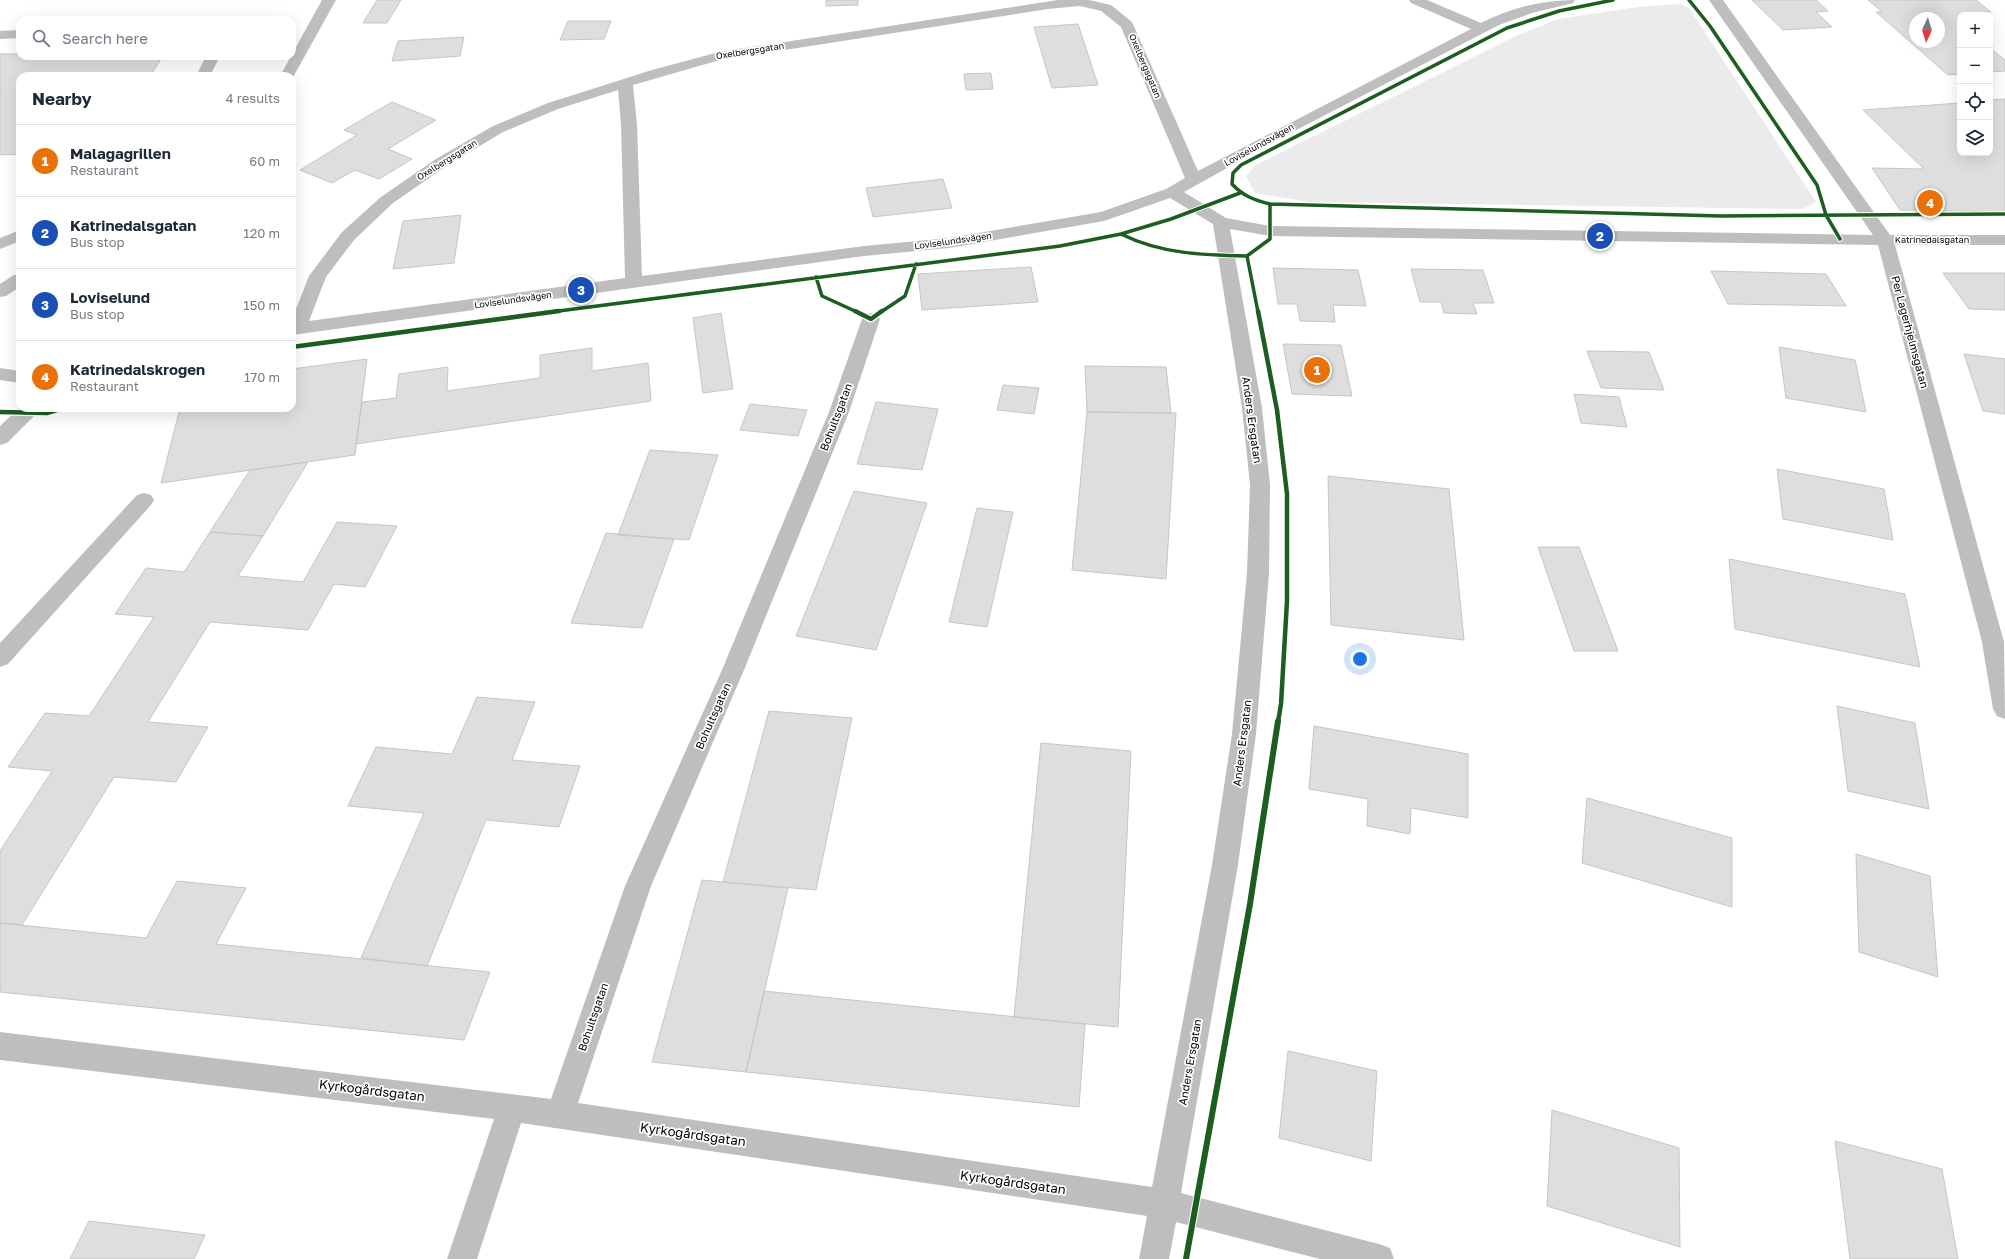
<!DOCTYPE html>
<html lang="en">
<head>
<meta charset="utf-8">
<style>
	:root { --surface:#fff; --page:#f6f6f7; --text:#1f2937; --muted:#747a83; --line:#e0e1e3; --accent:#db2777 }
	body { margin:0; font-family:"Golos Text",sans-serif; background:var(--page); color:var(--text) }
	.controls { position:absolute; right:12px; top:12px; display:grid; overflow:hidden; border-radius:8px; box-shadow:0 4px 16px #0002 }
	.controls button { width:36px; height:36px; display:grid; place-items:center; padding:0; border:0; border-bottom:1px solid var(--line); background:var(--surface); color:var(--text); font:20px sans-serif }
	.compass { position:absolute; left:1909px; top:12px; width:36px; height:36px; border-radius:50%; background:var(--surface); box-shadow:0 4px 16px #0002; rotate:184deg }
	.you { position:absolute; left:1360px; top:659px; width:14px; height:14px; margin:-10px; border:3px solid #fff; border-radius:50%; background:#1a73e8; box-shadow:0 0 0 6px #1a73e833 }
	.badge { display:grid; place-items:center; width:26px; height:26px; border-radius:50%; background:var(--accent); color:#fff; font-size:13px; font-weight:700 }
	.pin { position:absolute; translate:-50% -50%; border:2px solid #fff; box-shadow:0 1px 4px #0006 }
	.list { margin:0; padding:0; list-style:none }
	h2 { display:flex; justify-content:space-between; align-items:center; height:52px; margin:0; padding:0 16px; font-size:17px }
	h2 small { font-size:13px; font-weight:400; color:var(--muted) }
	.list li { display:grid; grid-template-columns:26px 1fr auto; gap:12px; align-items:center; box-sizing:border-box; height:72px; padding:0 16px; border-top:1px solid var(--line) }
	.list b { display:block; font-size:15px; white-space:nowrap }
	.list p { margin:0; font-size:13px; white-space:nowrap; color:var(--muted) }
	.list em { font-size:13px; font-style:normal; color:var(--muted) }
	.icon { flex:none; width:22px; height:22px; fill:none; stroke:currentColor; stroke-width:2; stroke-linecap:round; stroke-linejoin:round }
	.map { position:relative; flex:none; width:2005px; height:1259px; overflow:hidden }
	.search { position:absolute; background:var(--surface); box-shadow:0 4px 16px #0002; left:16px; top:16px; width:280px; height:44px; display:flex; align-items:center; gap:10px; box-sizing:border-box; padding:0 14px; border-radius:12px; color:var(--muted); font-size:15px }
	.panel { position:absolute; background:var(--surface); box-shadow:0 4px 16px #0002; left:16px; top:72px; width:280px; height:340px; border-radius:12px }
	.map>svg:first-child { display:block }
	.green { fill:#ebebeb }
	.building { fill:#dedede; stroke:#c6c6c6; fill-rule:evenodd }
	.lines { fill:none; stroke-linecap:round; stroke-linejoin:round }
	.minor { fill:#bebebe; fill-rule:evenodd }
	.cycleway-far2-casing { stroke:#fff; stroke-width:5.5 }
	.cycleway-far1-casing { stroke:#fff; stroke-width:7 }
	.cycleway-casing { stroke:#fff; stroke-width:8 }
	.cycleway-far2 { stroke:#1b5e20; stroke-width:3.5 }
	.cycleway-far1 { stroke:#1b5e20; stroke-width:4.5 }
	.cycleway { stroke:#1b5e20; stroke-width:6 }
	.labels { text-anchor:middle; stroke-width:3.5; stroke-linejoin:round; paint-order:stroke }
	.far-street-label { font-size:9px; fill:#000; stroke:#fff }
	.street-label { font-size:11px; fill:#000; stroke:#fff }
	.near-street-label { font-size:13px; fill:#000; stroke:#fff }
</style>
</head>
<body>
<div class="map">
<svg width="2005" height="1259" viewBox="0 0 2005 1259">
	<rect width="100%" height="100%" fill="#fff"/>
	<path class="green" d="M1680 4 1689 8 1816 202 1803 209 1310 202 1255 193 1246 176 1256 165 1516 36 1558 19 1638 7Z"/>
	<path class="building" d="M377 0H401L387 23H363Z
		M826 0H858V5L826 6Z
		M1752 0H1816L1828 11 1816 12 1832 27 1783 30Z
		M1868 0H1976L1991 12 1973 13 1975 15H1960V74L1948 75 1876 12H1882ZM1915 18H1939V42H1915Z
		M568 21H611L604 39 560 40Z
		M1078 24 1098 85 1052 88 1034 27Z
		M464 37 460 56 392 61 398 41Z
		M1990 48 2005 60V71L1990 72Z
		M0 54H20V56H163L150 76H20V154L0 155Z
		M991 73 993 89 966 90 964 74Z
		M2005 99V212L1900 210 1872 168 1924 169 1863 110 1960 103V153H1990V100Z
		M392 102 436 120 388 149 412 159 379 179 355 170 332 183 300 170 357 135 344 130Z
		M943 179 952 208 873 217 866 188Z
		M461 215 454 263 393 269 403 221Z
		M1031 267 1038 302 922 310 918 274Z
		M1273 268 1358 270 1366 306 1333 305 1335 322 1300 321 1297 304H1278Z
		M1411 269 1483 270 1494 303H1473L1477 314 1444 313 1441 302H1420Z
		M1711 271 1826 274 1846 306 1728 304Z
		M1943 273H2005V310L1969 309Z
		M721 313 733 389 703 393 693 318Z
		M1283 344 1341 345 1352 396 1292 394Z
		M1779 347 1855 360 1866 412 1786 398Z
		M592 348V371L648 363 651 401 356 444 362 402 396 398 399 374 448 367 447 391 540 378V355Z
		M1587 351 1649 352 1664 390 1601 388Z
		M1964 354 2005 359V414L1983 411Z
		M367 359 355 455 161 483 180 408H292V369Z
		M1085 366 1166 367 1171 413 1087 412Z
		M1003 385 1039 388 1034 414 997 410Z
		M1574 394 1619 397 1627 427 1581 423Z
		M876 402 938 409 922 470 857 464Z
		M750 404 807 410 798 436 740 430Z
		M1087 412 1176 413 1166 579 1072 570Z
		M650 450 718 455 689 540 618 535Z
		M308 462 263 536 210 532 250 470Z
		M1777 469 1884 489 1893 540 1783 519Z
		M1328 476 1449 489 1464 640 1331 625Z
		M854 491 927 503 876 650 796 636Z
		M977 508 1013 512 987 627 949 622Z
		M337 522 397 526 365 587 334 584 308 630 210 622 148 722 208 727 176 782 114 777 22 925 0 923V851L52 771 8 767 45 713 89 716 154 617 115 614 146 568 184 572 210 532 263 536 238 576 303 582Z
		M606 533 674 539 642 628 571 623Z
		M1538 547H1579L1618 651H1574Z
		M1729 559 1905 594 1920 667 1735 629Z
		M477 697 535 702 512 760 580 766 559 827 486 820 427 966 361 958 424 813 348 806 376 747 452 754Z
		M1837 706 1915 723 1929 809 1848 791Z
		M769 711 852 718 816 890 723 882Z
		M1314 726 1468 754V818L1411 808 1410 834 1367 826 1368 799 1309 789Z
		M1041 743 1131 751 1118 1027 1014 1017Z
		M1587 798 1732 838V907L1582 863Z
		M1856 854 1930 876 1938 977 1859 952Z
		M702 880 788 888 746 1072 652 1062Z
		M177 881 246 888 216 944 490 972 464 1040 0 992V923L146 938Z
		M764 991 1085 1024 1079 1107 746 1072Z
		M1288 1051 1377 1071 1371 1161 1279 1138Z
		M1552 1110 1679 1148 1680 1247 1547 1206Z
		M1835 1141 1942 1169 1958 1259H1850Z
		M89 1221 205 1235 194 1259H70Z"/>
	<g class="lines">
		<path class="minor" d="M322 0H336L292 79V76H280Z
			M1058 0H1089L1111 5 1132 22 1198 171 1471 29 1411 3 1409 0H1427L1481 23C1510 8 1542 0 1575 0L1573 3 1532 13 1499 25 1281 138 1184 192 1226 218 1270 226 1873 235 1709 0H1723L1890 235H2005V245H1895L2004 642 2005 719 1997 716 1993 709 1982 642 1878 245 1270 236 1230 229 1262 408 1270 485 1269 573 1256 734 1238 865 1181 1193 1379 1244 1390 1248 1394 1259H1320L1176 1222 1169 1259H1139L1147 1216 521 1123 477 1259H447L494 1119 0 1060V1032L551 1099 625 886 722 670 829 412 862 319 865 315 871 313 877 315 880 319 849 412 744 670 651 886 578 1103 1152 1187 1212 865 1232 734 1247 573 1250 485 1242 408 1213 224 1170 198 1104 221 949 248 864 256 292 335V319L309 276 342 232 381 197 436 159 493 126 548 103 652 70 719 52ZM1080 6 1101 11 1121 27 1185 178 1166 189 1101 212 949 238 864 246 642 276 637 124 633 85 720 60 1048 9ZM618 90 621 124 625 278 309 321 326 277 354 240 393 203 448 165 503 132 558 109Z
			M20 30V38L0 39V31Z
			M206 56H220L210 76H196Z
			M20 230V241L0 249V238Z
			M20 274V287L6 296 0 297V284L14 275Z
			M0 368 20 371V383L0 380Z
			M20 407 42 408 7 443 0 445V426Z
			M144 493 151 495 154 500 151 505 8 664 0 667V643L137 495Z"/>
		<defs>
			<path id="cycleway-far2" d="M1613 0 1559 11 1507 28 1241 165 1233 173 1232 184C1243 196 1254 200 1270 204L1721 216 2005 214
				M1689 0 1710 26 1817 185 1826 215 1840 239
				M1121 234C1161 254 1203 255 1247 256
				M816 277 822 296 857 312
				M551 312 1060 246 1121 234 1171 219 1240 193
				M881 312 905 296 916 264
				M1258 312 1247 256 1270 239V204"/>
			<path id="cycleway-far1" d="M855 311 871 319 882 311
				M1258 311 1277 410 1287 494V601L1281 704 1278 722
				M292 347 559 311
				M0 412 47 413 63 408"/>
			<path id="cycleway" d="M1186 1259 1250 904 1278 721"/>
		</defs>
		<use href="#cycleway-far2" class="cycleway-far2-casing"/>
		<use href="#cycleway-far1" class="cycleway-far1-casing"/>
		<use href="#cycleway" class="cycleway-casing"/>
		<use href="#cycleway-far2" class="cycleway-far2"/>
		<use href="#cycleway-far1" class="cycleway-far1"/>
		<use href="#cycleway" class="cycleway"/>
	</g>
	<g class="labels">
		<g class="far-street-label">
			<text transform="translate(750 51) rotate(-9)" y="3">Oxelbergsgatan</text>
			<text transform="translate(1145 66) rotate(67)" y="3">Oxelbergsgatan</text>
			<text transform="translate(1259 145) rotate(-29)" y="3">Loviselundsvägen</text>
			<text transform="translate(447 160) rotate(-32)" y="3">Oxelbergsgatan</text>
			<text x="1932" y="243">Katrinedalsgatan</text>
			<text transform="translate(953 241) rotate(-8)" y="3">Loviselundsvägen</text>
			<text transform="translate(513 300) rotate(-8)" y="3">Loviselundsvägen</text>
		</g>
		<g class="street-label">
			<text transform="translate(1910 332) rotate(75)" y="4">Per Lagerhjelmsgatan</text>
			<text transform="translate(836 417) rotate(-69)" y="4">Bohultsgatan</text>
			<text transform="translate(1252 420) rotate(82)" y="4">Anders Ersgatan</text>
			<text transform="translate(713 716) rotate(-66)" y="4">Bohultsgatan</text>
			<text transform="translate(1242 743) rotate(-83)" y="4">Anders Ersgatan</text>
			<text transform="translate(593 1017) rotate(-71)" y="4">Bohultsgatan</text>
			<text transform="translate(1190 1062) rotate(-80)" y="4">Anders Ersgatan</text>
		</g>
		<g class="near-street-label">
			<text transform="translate(372 1090) rotate(7)" y="5">Kyrkogårdsgatan</text>
			<text transform="translate(693 1134) rotate(8)" y="5">Kyrkogårdsgatan</text>
			<text transform="translate(1013 1182) rotate(8)" y="5">Kyrkogårdsgatan</text>
		</g>
	</g>
</svg>
<div class="controls">
<button>+</button>
<button>−</button>
<button><svg class="icon" aria-label="locate" viewBox="0 0 24 24"><circle cx="12" cy="12" r="6"/><path d="M12 2v4M12 18v4M2 12h4M18 12h4"/></svg></button>
<button><svg class="icon" aria-label="layers" viewBox="0 0 24 24"><path d="M12 4l9 5-9 5-9-5zM3 14l9 5 9-5"/></svg></button>
</div>
<svg class="compass" viewBox="-18 -18 36 36"><path d="M0-13l5 13h-10z" fill="#e53935"/><path d="M0 13l5-13h-10z" fill="#747a83"/></svg>
<div class="you"></div>
<div class="pin badge" style="left:1317px;top:370px;background:#e8710a">1</div>
<div class="pin badge" style="left:1600px;top:236px;background:#1a4fb4">2</div>
<div class="pin badge" style="left:581px;top:290px;background:#1a4fb4">3</div>
<div class="pin badge" style="left:1930px;top:203px;background:#e8710a">4</div>
<div class="search"><svg class="icon" aria-label="search" viewBox="0 0 24 24"><circle cx="10" cy="10" r="6"/><path d="M15 15l6 6"/></svg>Search here</div>
<section class="panel">
<h2>Nearby<small>4 results</small></h2>
<ul class="list">
<li><span class="badge" style="background:#e8710a">1</span><div><b>Malagagrillen</b><p>Restaurant</p></div><em>60 m</em></li>
<li><span class="badge" style="background:#1a4fb4">2</span><div><b>Katrinedalsgatan</b><p>Bus stop</p></div><em>120 m</em></li>
<li><span class="badge" style="background:#1a4fb4">3</span><div><b>Loviselund</b><p>Bus stop</p></div><em>150 m</em></li>
<li><span class="badge" style="background:#e8710a">4</span><div><b>Katrinedalskrogen</b><p>Restaurant</p></div><em>170 m</em></li>
</ul>
</section>
</div>
</body>
</html>
